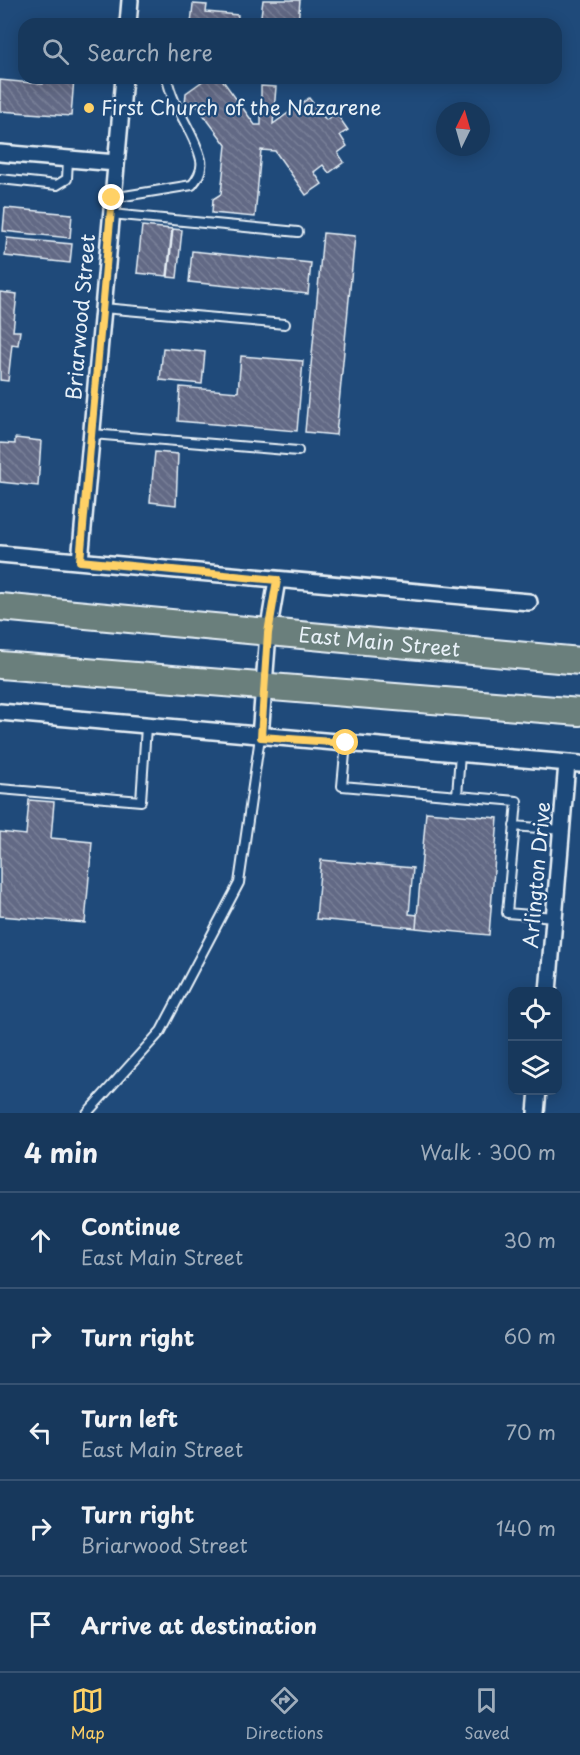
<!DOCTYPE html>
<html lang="en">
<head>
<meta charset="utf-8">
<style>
	:root { --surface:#17385c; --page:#244365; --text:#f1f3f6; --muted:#9eacbb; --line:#365272; --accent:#ffd166 }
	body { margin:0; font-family:"Playpen Sans",sans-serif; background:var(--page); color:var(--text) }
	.controls { position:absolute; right:18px; bottom:18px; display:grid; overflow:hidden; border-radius:12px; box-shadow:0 3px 15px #0003 }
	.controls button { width:54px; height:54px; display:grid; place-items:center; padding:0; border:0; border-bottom:2px solid var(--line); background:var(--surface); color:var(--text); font:30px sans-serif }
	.compass { position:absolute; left:436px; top:102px; width:54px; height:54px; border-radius:50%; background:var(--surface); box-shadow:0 3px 15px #0003; rotate:5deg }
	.stop { position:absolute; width:18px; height:18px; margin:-14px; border:4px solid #ffd166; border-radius:50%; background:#fff }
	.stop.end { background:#ffd166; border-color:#fff; box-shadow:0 2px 6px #0008 }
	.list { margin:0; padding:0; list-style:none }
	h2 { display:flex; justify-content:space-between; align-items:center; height:78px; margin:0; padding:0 24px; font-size:26px }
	h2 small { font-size:20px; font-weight:400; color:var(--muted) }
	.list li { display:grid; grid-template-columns:39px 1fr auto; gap:18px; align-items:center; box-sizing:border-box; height:96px; padding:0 24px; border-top:2px solid var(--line) }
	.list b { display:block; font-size:22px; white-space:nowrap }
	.list p { margin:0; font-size:20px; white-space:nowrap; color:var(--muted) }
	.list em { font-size:20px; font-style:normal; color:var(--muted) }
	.icon { flex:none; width:33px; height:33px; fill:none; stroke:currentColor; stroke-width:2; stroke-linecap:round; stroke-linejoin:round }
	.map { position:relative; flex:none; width:580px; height:1113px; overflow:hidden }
	.search { position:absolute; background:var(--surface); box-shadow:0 3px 15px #0003; left:18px; right:18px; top:18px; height:66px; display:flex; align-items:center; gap:15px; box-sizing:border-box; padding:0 21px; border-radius:18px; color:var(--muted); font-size:22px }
	.sheet { height:558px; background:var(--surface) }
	nav { display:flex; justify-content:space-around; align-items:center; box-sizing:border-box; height:84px; border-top:2px solid var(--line); background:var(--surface); font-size:16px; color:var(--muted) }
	nav a { display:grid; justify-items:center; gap:3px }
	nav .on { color:var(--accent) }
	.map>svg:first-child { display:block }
	.building { fill:url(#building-back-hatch); stroke:#e8f1f8; stroke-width:1.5 }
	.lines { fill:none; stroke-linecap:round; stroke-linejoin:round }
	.service-casing { stroke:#e8f1f8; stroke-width:12 }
	.minor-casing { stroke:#e8f1f8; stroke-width:20 }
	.trunk-casing { stroke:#e8f1f8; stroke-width:30 }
	.service { stroke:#1f4a7a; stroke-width:8 }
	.minor { stroke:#1f4a7a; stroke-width:15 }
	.trunk { stroke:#6b7f7c; stroke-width:26 }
	.route { stroke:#ffd166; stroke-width:8 }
	.poi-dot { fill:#ffd166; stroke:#1f4a7a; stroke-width:2 }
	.labels { text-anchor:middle; stroke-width:4.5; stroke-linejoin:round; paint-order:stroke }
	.poi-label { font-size:20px; fill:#e8f1f8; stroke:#1f4a7a; text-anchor:start }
	.street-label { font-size:20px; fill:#e8f1f8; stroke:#1f4a7a }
</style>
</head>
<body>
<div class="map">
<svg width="580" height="1113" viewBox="0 0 580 1113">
	<defs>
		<pattern id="building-back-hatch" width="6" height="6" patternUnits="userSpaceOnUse" patternTransform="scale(1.5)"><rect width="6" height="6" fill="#626985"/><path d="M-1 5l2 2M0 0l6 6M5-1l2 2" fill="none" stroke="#787f97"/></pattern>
	</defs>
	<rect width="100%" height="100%" fill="#1f4a7a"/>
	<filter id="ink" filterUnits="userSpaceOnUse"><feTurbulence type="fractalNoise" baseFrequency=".0167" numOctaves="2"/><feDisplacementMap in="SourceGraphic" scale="12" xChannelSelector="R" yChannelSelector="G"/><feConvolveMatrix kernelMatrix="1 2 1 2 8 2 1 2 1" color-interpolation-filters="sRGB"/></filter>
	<g filter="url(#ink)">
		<path class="building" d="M263 0H300L298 24H260Z
			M193 4 207 5 206 12 238 15 237 24H191Z
			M44 78H74L71 116 0 111V80L43 84Z
			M207 78H221L255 125H261V86L276 87 273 124 309 98 326 120 336 113 348 130 340 135 347 146 338 153 344 162 329 173 323 165 314 172 322 184 306 195 275 151 261 150 255 217 212 213 213 199 221 194 226 145 197 106 185 105 186 93Z
			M5 208 72 214 70 238 3 231Z
			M142 226 172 229 167 276 137 273Z
			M173 229 182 230 177 278 168 277Z
			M323 233 355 236 336 435 305 432Z
			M7 238 72 244 70 263 5 256Z
			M192 251 311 263 308 294 189 282Z
			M0 292 17 294 13 331H20L18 345 12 344 8 381 0 380Z
			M163 348 205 352 202 384 160 380Z
			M241 356 303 361 297 431 178 421 180 387 238 392Z
			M15 438 41 441 38 486 0 482V443L15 444Z
			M155 452 178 454 176 505 150 502Z
			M29 800 54 802 51 838 92 842 85 923 0 916V832L26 835Z
			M426 812 498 818 489 935 416 928Z
			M321 860 413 868 409 914 417 915 416 928 316 919Z"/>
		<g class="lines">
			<defs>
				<path id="service" d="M0 179 57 185 67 179 68 159
					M112 198 192 185C198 178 203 170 201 160 195 133 173 109 167 78
					M111 214 298 232
					M103 308 285 324
					M92 434 298 451
					M346 743 342 786 517 801 507 913 554 917
					M0 789 141 801 146 727
					M457 796 460 754
					M514 826 562 830
					M87 1113 161 1031 239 883 260 737"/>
				<path id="minor" d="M128 24 130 0
					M0 153 116 163
					M0 554 529 602
					M80 561 124 78
					M0 712 580 764
					M260 737 268 633 277 580
					M548 992 567 763
					M536 1113 538 1090"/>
				<g id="trunk">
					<path id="s1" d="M0 607 580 661"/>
					<path d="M0 665 580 712"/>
				</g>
			</defs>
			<use href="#service" class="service-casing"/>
			<use href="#minor" class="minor-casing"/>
			<use href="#trunk" class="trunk-casing"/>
			<use href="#service" class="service"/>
			<use href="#minor" class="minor"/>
			<use href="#trunk" class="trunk"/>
		</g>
	</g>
	<g class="lines" filter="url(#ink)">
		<path class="route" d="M112 198 80 561 277 580 268 633 261 737 346 743"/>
	</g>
	<circle class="poi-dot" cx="89" cy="108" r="6"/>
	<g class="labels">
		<g class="poi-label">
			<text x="101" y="115">First Church of the Nazarene</text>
		</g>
		<g class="street-label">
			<text transform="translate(81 317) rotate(-85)" y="7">Briarwood Street</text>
			<text dy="7" stroke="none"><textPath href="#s1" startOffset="381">East Main Street</textPath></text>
			<text transform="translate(537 875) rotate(-85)" y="7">Arlington Drive</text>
		</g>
	</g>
</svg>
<div class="controls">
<button><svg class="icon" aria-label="locate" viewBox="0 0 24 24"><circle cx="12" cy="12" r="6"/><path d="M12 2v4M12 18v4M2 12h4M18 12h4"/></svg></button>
<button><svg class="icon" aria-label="layers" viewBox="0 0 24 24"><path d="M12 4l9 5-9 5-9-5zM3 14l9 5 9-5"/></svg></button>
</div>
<svg class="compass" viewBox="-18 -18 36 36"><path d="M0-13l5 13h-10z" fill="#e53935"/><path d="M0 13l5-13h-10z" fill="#9eacbb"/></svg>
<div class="stop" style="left:346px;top:743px"></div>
<div class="stop end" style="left:112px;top:198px"></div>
<div class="search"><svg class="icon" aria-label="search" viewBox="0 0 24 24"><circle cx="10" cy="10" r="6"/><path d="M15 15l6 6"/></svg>Search here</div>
</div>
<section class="sheet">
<h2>4 min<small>Walk · 300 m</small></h2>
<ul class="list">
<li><svg class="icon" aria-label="ahead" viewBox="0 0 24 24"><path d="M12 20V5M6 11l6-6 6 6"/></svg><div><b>Continue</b><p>East Main Street</p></div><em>30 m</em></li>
<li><svg class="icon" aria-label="right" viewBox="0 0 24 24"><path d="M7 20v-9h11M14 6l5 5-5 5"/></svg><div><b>Turn right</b></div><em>60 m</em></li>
<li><svg class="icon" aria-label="left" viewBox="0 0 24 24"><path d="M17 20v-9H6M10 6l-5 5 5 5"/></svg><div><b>Turn left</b><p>East Main Street</p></div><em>70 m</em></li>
<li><svg class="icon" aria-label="right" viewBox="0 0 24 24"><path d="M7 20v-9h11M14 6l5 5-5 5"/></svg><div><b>Turn right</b><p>Briarwood Street</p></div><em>140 m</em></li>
<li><svg class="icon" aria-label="arrive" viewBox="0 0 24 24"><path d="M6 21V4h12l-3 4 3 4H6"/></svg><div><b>Arrive at destination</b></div></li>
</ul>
</section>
<nav>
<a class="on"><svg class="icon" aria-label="map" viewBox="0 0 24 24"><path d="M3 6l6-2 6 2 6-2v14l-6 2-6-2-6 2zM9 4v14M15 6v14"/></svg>Map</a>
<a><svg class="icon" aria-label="directions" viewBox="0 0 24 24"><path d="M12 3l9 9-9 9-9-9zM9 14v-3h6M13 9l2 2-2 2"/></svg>Directions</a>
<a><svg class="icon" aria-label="saved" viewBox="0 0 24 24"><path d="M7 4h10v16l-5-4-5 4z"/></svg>Saved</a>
</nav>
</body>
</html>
